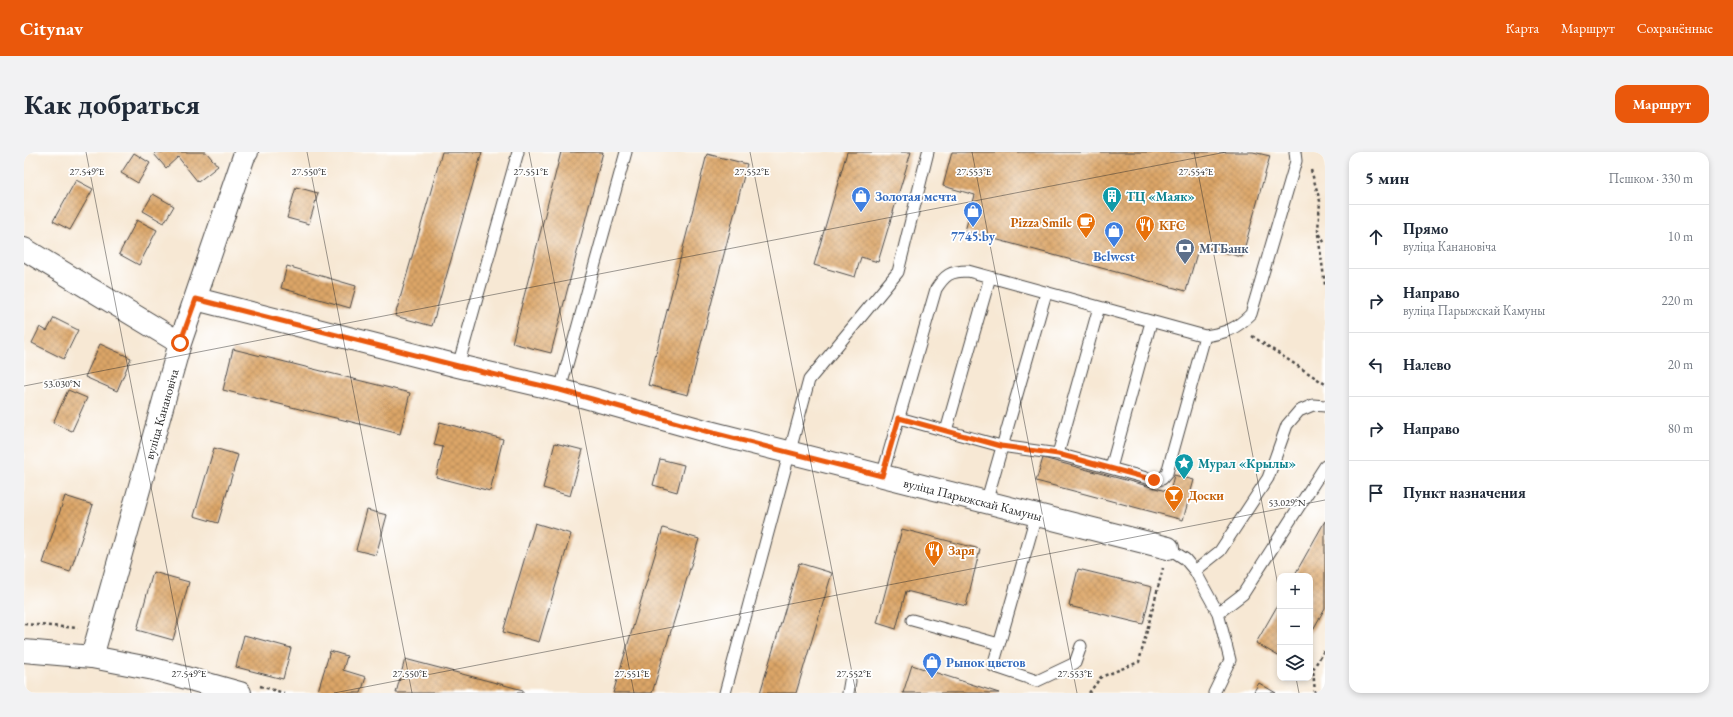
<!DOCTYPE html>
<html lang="ru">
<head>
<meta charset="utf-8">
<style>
	:root { --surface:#fff; --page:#f2f2f3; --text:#1f2937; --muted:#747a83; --line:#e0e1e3; --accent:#ea580c }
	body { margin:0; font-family:"EB Garamond",serif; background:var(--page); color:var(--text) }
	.controls { position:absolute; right:12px; bottom:12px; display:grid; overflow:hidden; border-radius:8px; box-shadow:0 2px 6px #0003 }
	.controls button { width:36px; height:36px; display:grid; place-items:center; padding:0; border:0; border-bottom:1px solid var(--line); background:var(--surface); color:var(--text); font:20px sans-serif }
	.stop { position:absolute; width:12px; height:12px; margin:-9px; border:3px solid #ea580c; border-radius:50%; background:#fff }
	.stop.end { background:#ea580c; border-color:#fff; box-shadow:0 1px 4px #0008 }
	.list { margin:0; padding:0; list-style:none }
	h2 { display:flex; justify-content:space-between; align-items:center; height:52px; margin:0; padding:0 16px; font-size:17px }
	h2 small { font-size:13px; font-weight:400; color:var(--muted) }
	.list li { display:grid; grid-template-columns:26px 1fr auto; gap:12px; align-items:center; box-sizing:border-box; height:64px; padding:0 16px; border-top:1px solid var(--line) }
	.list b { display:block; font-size:15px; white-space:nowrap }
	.list p { margin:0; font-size:13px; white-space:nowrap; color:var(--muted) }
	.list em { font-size:13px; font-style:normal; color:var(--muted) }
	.icon { flex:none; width:22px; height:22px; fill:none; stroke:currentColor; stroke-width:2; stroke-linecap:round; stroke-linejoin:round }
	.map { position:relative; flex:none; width:1301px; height:541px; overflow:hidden; border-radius:12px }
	header { display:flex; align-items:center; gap:24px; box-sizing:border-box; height:56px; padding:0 20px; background:var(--accent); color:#fff }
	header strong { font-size:19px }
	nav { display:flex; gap:22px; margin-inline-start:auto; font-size:14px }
	.intro { display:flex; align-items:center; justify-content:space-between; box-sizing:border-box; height:96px; padding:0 24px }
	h1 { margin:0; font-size:28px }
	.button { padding:10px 18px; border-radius:12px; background:var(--accent); color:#fff; font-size:14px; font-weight:700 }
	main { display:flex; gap:24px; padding:0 24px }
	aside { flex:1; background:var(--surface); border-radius:12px; box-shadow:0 2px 6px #0003 }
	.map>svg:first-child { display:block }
	.building { fill:url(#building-cross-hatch) }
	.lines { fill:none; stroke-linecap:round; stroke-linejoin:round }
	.service-casing { stroke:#4a4744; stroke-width:13 }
	.minor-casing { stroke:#4a4744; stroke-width:24 }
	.secondary-casing { stroke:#4a4744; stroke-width:24 }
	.path { stroke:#4a4744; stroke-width:2.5; stroke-dasharray:3 3; stroke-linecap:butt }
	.service { stroke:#fff; stroke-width:11 }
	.minor { stroke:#fff; stroke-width:22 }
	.secondary { stroke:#fff; stroke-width:22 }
	.route { stroke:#ea580c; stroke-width:5 }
	.ticks { fill:none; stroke:#2b2b2b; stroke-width:1; stroke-opacity:0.45 }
	.labels { text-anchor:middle; stroke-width:3.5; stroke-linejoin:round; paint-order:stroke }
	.shop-label { font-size:13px; font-weight:bold; fill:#366cbe; stroke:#fff; text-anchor:start }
	.culture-label { font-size:13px; font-weight:bold; fill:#0d838f; stroke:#fff; text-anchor:start }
	.food-label { font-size:13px; font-weight:bold; fill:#c56008; stroke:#fff; text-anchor:start }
	.service-label { font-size:13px; font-weight:bold; fill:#4e5e75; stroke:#fff; text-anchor:start }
	.street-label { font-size:13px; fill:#2b2b2b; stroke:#fff }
	.ticks-label { font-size:10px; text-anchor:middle; fill:#2b2b2b; stroke:#fff; stroke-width:3.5; stroke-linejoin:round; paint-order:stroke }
</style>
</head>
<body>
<header>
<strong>Citynav</strong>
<nav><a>Карта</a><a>Маршрут</a><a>Сохранённые</a></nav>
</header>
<div class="intro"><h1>Как добраться</h1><a class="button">Маршрут</a></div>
<main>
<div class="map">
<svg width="1301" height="541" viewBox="0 0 1301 541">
	<defs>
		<pattern id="building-cross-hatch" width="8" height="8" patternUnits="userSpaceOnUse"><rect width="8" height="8" fill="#dca668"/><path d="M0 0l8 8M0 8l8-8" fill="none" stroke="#b38756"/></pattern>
	</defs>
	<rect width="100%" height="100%" fill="#fff"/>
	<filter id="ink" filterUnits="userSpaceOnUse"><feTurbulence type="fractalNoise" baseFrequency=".025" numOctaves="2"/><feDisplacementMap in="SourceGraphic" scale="8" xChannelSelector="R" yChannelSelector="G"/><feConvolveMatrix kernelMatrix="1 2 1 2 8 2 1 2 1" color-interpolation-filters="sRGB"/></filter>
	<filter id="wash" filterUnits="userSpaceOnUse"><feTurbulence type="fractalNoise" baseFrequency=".012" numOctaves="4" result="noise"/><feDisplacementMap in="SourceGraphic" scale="16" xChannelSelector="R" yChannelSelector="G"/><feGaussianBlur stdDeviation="0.9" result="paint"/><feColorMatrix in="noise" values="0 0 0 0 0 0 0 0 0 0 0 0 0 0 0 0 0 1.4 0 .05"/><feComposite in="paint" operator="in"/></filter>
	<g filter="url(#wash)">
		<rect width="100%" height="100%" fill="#f7e8d4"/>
		<g id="blocks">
			<path class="building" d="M133 0H182L194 14 174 30 154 5 142 16 130 2Z
				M418 0H458L408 174 371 164Z
				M537 0H579L527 201 488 191Z
				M823 0H887L854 110 837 105 831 125 790 113Z
				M928 0H1229L1246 4 1218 105 1175 94 1162 139 941 79 951 43 919 34Z
				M110 1 126 11 114 31 97 21Z
				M683 2 723 12 664 243 624 233Z
				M52 28 69 37 46 78 29 69Z
				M272 35 294 41 285 72 263 66Z
				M129 42 150 54 140 71 119 59Z
				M113 68 133 78 115 113 95 102Z
				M263 114 332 134 326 156 257 136Z
				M30 166 54 178 40 207 8 191 16 175 23 179Z
				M76 192 107 206 93 239 61 225Z
				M209 197 386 241 376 282 199 238Z
				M44 238 63 246 48 279 29 271Z
				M416 270 479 287 466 339 412 325 419 295 410 293Z
				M531 291 559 298 546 344 519 336Z
				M190 296 214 303 194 371 170 364Z
				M1019 306 1146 340 1150 323 1170 328 1159 368 1012 329Z
				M636 307 660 313 653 340 629 333Z
				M41 344 69 353 46 420 19 411Z
				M343 358 363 363 352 403 332 398Z
				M1301 369V456L1286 483V424H1270Z
				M511 371 547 382 515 490 479 480Z
				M639 376 675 387 628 541H589Z
				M878 377 956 397 942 454 882 439 872 477 853 471Z
				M775 411 808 421 772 541H736Z
				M1054 417 1128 435 1119 472 1045 454Z
				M129 420 165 430 149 488 113 478Z
				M1256 449V505L1232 491Z
				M220 483 267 496 259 527 212 515Z
				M306 499 323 504 319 518 342 525 337 541H300L294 539Z
				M381 507 499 538V541H372Z
				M888 513 975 541H879Z
				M1235 531 1252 541H1229Z"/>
		</g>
	</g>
	<g filter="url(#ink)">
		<use href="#blocks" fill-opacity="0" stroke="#4a4744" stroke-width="1"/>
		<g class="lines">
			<defs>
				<path id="service" d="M1181 184C1202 181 1212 177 1227 162L1272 9 1271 0
					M434 214 494 0
					M536 238 602 0
					M922 279 966 125
					M1034 302 1075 155
					M1087 316 1127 170
					M858 324 912 137C921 123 926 119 944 119L1181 184 1143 321 1138 327 1130 328 1034 302 977 294 875 266
					M962 351 1022 141
					M1012 364 969 514 1013 529 1051 511 1057 494
					M1144 396 1161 407 1171 419 1194 461 1206 508 1190 541
					M1171 419 1196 399 1244 326 1263 273 1275 259 1289 253 1301 254
					M1194 461 1219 442 1301 314
					M888 468 975 492
					M701 541 785 228 874 120 904 0
					M824 541 826 529"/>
				<path id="minor" d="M0 97 156 191
					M172 147 434 214 536 238 685 280 1144 396
					M68 505 156 191 220 4 223 0"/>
				<path id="secondary" d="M0 499 68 505 130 517 216 541"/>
			</defs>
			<use href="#service" class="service-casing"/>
			<use href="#minor" class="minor-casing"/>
			<use href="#secondary" class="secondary-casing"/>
			<path class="path" d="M1287 18 1296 49 1294 79 1301 92
				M1294 82 1301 133
				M1228 184 1301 232
				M0 472 54 476
				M236 534 260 541
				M1065 541 1077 525 1115 510 1139 416
				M1291 541 1289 517 1301 497"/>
			<use href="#service" class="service"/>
			<use href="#minor" class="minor"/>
			<use href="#secondary" class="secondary"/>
		</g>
	</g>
	<g class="lines" filter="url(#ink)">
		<path class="route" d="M156 191 172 147 434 214 536 238 685 280 858 324 875 266 977 294 1034 302 1130 328"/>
	</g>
	<path class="ticks" d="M62 0 167 541M283 0 388 541M505 0 610 541M726 0 832 541M948 0 1053 541M1170 0 1256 444M0 234 1202 0M1272 526 1275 541M310 541 1301 348"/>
	<defs>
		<symbol id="shop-pin" viewBox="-11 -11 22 30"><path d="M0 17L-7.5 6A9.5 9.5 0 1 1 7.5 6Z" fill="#3f7fe0" stroke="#fff"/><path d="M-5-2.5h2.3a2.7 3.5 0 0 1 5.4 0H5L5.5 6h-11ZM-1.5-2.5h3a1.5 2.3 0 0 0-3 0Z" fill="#fff"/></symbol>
		<symbol id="building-pin" viewBox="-11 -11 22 30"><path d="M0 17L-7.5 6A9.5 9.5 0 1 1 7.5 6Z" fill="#0f9aa8" stroke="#fff"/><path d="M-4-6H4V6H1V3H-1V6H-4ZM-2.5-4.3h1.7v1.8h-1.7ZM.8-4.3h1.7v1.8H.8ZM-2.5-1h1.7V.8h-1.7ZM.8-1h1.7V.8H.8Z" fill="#fff"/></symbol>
		<symbol id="cafe-pin" viewBox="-11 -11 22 30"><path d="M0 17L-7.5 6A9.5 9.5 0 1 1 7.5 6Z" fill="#e8710a" stroke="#fff"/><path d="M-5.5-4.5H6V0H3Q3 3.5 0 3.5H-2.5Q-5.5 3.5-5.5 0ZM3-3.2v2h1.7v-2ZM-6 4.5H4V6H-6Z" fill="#fff"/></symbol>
		<symbol id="restaurant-pin" viewBox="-11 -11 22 30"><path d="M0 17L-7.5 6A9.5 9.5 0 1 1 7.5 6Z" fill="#e8710a" stroke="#fff"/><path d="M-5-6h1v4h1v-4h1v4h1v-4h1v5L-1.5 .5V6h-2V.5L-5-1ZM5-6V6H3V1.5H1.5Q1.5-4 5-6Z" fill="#fff"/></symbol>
		<symbol id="bank-pin" viewBox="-11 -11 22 30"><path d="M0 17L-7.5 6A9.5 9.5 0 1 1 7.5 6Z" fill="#5c6f8a" stroke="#fff"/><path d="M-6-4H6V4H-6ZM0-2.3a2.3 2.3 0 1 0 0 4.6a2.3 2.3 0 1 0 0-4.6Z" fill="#fff"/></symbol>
		<symbol id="sight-pin" viewBox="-11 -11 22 30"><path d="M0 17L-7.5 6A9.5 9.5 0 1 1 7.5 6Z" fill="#0f9aa8" stroke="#fff"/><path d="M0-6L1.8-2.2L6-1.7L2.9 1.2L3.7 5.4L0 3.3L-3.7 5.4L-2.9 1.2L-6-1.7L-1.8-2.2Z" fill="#fff"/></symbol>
		<symbol id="bar-pin" viewBox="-11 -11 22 30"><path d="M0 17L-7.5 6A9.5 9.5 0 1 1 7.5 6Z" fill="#e8710a" stroke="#fff"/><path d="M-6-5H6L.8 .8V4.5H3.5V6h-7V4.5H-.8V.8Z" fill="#fff"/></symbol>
	</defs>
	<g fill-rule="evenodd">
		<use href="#shop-pin" x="826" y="33" width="22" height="30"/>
		<use href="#building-pin" x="1077" y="33" width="22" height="30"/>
		<use href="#shop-pin" x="938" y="48" width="22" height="30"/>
		<use href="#cafe-pin" x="1051" y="59" width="22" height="30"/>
		<use href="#restaurant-pin" x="1110" y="62" width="22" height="30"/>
		<use href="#shop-pin" x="1079" y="68" width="22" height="30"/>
		<use href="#bank-pin" x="1150" y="85" width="22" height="30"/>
		<use href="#sight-pin" x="1149" y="300" width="22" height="30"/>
		<use href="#bar-pin" x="1139" y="332" width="22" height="30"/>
		<use href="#restaurant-pin" x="899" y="387" width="22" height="30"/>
		<use href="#shop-pin" x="897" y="499" width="22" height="30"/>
	</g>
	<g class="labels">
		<g class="shop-label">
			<text x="851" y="49">Золотая мечта</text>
			<text x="949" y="89" text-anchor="middle">7745.by</text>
			<text x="1090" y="109" text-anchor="middle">Belwest</text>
			<text x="922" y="515">Рынок цветов</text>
		</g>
		<g class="culture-label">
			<text x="1102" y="49">ТЦ «Маяк»</text>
			<text x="1174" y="316">Мурал «Крылы»</text>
		</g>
		<g class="food-label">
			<text x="1048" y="75" text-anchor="end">Pizza Smile</text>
			<text x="1135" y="78">KFC</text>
			<text x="1164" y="348">Доски</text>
			<text x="924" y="403">Заря</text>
		</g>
		<g class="service-label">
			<text x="1175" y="101">МТБанк</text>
		</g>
		<g class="street-label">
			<text transform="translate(137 262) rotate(-74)" y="5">вуліца Канановіча</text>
			<text transform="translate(949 347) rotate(14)" y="5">вуліца Парыжскай Камуны</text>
		</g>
	</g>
	<g class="ticks-label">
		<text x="63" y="23">27.549°E</text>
		<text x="285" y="23">27.550°E</text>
		<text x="507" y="23">27.551°E</text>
		<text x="728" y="23">27.552°E</text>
		<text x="950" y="23">27.553°E</text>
		<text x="1172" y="23">27.554°E</text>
		<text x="38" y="235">53.030°N</text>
		<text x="1263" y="354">53.029°N</text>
		<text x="165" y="525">27.549°E</text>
		<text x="386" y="525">27.550°E</text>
		<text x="608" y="525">27.551°E</text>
		<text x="830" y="525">27.552°E</text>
		<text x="1051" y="525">27.553°E</text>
	</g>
</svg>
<div class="controls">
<button>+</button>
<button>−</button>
<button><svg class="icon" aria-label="layers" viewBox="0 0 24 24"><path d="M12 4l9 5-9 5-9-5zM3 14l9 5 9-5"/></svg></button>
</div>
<div class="stop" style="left:156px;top:191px"></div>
<div class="stop end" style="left:1130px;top:328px"></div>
</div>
<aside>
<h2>5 мин<small>Пешком · 330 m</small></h2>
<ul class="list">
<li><svg class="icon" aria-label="ahead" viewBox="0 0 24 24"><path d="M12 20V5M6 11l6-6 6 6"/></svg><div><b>Прямо</b><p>вуліца Канановіча</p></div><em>10 m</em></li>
<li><svg class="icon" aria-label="right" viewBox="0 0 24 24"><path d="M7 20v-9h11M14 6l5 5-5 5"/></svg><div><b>Направо</b><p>вуліца Парыжскай Камуны</p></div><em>220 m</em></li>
<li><svg class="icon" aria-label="left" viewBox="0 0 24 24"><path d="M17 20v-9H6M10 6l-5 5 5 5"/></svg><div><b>Налево</b></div><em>20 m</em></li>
<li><svg class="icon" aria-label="right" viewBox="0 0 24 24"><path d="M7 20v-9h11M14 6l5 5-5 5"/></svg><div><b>Направо</b></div><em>80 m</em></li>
<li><svg class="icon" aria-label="arrive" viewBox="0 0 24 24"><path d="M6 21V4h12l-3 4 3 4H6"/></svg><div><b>Пункт назначения</b></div></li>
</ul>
</aside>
</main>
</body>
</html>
